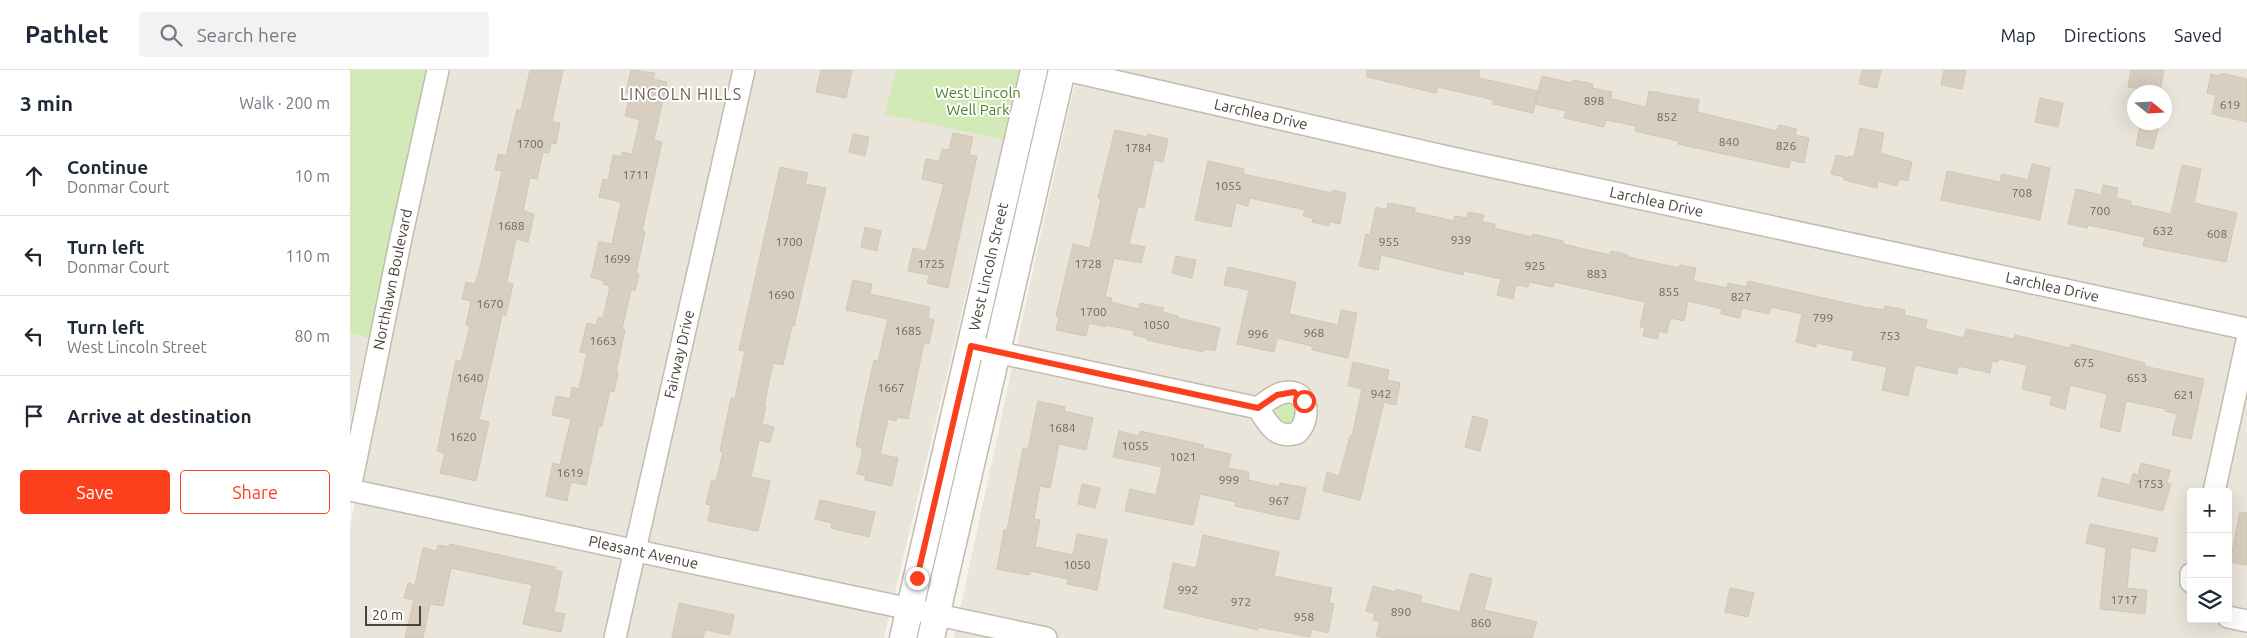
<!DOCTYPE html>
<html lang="en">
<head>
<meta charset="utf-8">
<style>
	:root { --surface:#fff; --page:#f2f2f3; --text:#1f2937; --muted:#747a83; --line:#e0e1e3; --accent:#fc3f1d }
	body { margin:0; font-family:Ubuntu,sans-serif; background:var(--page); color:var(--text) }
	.controls { position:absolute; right:15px; bottom:15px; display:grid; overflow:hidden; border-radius:5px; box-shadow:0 5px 20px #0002 }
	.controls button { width:45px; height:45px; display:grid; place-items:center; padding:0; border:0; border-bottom:1px solid var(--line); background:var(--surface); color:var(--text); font:25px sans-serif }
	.compass { position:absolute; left:1777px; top:15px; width:45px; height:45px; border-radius:50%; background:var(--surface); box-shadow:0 5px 20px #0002; rotate:108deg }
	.scale { position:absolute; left:15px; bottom:12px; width:56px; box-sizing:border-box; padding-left:5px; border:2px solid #4b4439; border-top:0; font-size:14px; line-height:18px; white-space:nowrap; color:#4b4439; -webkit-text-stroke:4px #fff; paint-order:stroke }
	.stop { position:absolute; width:15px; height:15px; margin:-11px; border:4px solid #fc3f1d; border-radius:50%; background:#fff }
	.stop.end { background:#fc3f1d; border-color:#fff; box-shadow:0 1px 5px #0008 }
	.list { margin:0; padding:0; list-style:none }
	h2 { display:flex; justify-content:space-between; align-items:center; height:65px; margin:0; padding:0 20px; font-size:21px }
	h2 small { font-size:16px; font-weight:400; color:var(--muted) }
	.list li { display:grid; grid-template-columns:32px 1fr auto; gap:15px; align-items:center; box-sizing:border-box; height:80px; padding:0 20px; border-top:1px solid var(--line) }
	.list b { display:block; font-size:19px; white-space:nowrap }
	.list p { margin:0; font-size:16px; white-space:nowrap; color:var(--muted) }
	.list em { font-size:16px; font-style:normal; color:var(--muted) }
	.actions { display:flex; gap:10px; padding:15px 20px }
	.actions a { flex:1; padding:11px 0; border:1px solid var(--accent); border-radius:5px; text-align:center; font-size:18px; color:var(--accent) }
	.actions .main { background:var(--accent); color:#fff }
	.icon { flex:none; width:28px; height:28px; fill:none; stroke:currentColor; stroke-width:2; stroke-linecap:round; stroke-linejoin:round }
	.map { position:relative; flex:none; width:1897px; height:568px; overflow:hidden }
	header { display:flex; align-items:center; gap:30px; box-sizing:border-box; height:70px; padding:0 25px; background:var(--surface); border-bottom:1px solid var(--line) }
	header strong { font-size:24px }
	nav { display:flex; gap:28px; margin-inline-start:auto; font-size:18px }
	.search { width:350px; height:45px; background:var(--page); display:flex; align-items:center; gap:12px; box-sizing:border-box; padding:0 18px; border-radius:5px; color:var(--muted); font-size:19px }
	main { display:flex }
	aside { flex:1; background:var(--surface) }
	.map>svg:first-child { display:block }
	.residential { fill:#eae5da; fill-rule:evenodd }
	.green { fill:#d2eab5 }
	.building { fill:#d8cfc1; stroke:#d3c7b4 }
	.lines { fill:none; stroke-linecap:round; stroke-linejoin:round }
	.minor-casing { stroke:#c2bbae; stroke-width:24 }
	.tertiary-casing { stroke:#c2bbae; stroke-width:29 }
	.minor { stroke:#fff; stroke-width:21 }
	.tertiary { stroke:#fff; stroke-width:26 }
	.route { stroke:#fc3f1d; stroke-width:6 }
	.labels { text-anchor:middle; stroke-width:4; stroke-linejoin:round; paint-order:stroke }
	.number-label { font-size:12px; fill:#6e675b }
	.park-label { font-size:15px; fill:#4a7f2a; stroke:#fff }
	.street-label { font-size:15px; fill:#4b4439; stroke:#fff }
	.neighbourhood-label { font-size:16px; letter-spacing:1px; fill:#6e6250; stroke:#fff }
</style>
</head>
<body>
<header>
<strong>Pathlet</strong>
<div class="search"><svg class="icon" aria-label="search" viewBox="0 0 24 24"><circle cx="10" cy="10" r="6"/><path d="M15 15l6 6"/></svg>Search here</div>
<nav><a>Map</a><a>Directions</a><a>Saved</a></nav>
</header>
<main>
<aside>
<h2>3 min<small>Walk · 200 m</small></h2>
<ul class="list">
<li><svg class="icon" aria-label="ahead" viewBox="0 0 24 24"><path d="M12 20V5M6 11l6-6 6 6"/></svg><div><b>Continue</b><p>Donmar Court</p></div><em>10 m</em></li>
<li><svg class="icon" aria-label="left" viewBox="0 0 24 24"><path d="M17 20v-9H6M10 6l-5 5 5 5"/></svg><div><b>Turn left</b><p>Donmar Court</p></div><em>110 m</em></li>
<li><svg class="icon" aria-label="left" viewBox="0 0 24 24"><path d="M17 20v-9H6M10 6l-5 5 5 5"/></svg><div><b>Turn left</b><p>West Lincoln Street</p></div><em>80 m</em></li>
<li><svg class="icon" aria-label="arrive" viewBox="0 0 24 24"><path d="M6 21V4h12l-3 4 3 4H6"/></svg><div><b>Arrive at destination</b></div></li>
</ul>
<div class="actions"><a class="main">Save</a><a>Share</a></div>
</aside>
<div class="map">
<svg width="1897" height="568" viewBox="0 0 1897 568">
	<rect width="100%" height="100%" fill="#f6f3ec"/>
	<path class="residential" d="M95 0H546L536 44 653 70 534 568H0V456L40 274Z
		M728 0H1897V568H604L693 154ZM1784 22H1814V52H1784ZM1841 422H1878V549H1841Z
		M0 263 19 268 0 355Z"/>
	<path class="green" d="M0 0H95L73 102 19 268 0 263Z
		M546 0H669L653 70 535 44Z
		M926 344a10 10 0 1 1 20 0a10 10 0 1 1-20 0Z"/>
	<path class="building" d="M180 0H213L202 52 210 53 206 74 201 73 199 83 193 82 187 109 180 108 173 141 184 144 178 172 166 169 157 212 163 214 156 246 152 245 129 350 139 352 126 411 90 403 95 383 87 381 106 290 111 292 120 256 116 255 121 231 112 229 116 212 125 214 127 206H128L152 101 145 100 148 84 156 86 167 39 171 40Z
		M281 0 305 3 303 9 317 12 304 70 312 72 292 161 295 162 286 203 289 204 285 221 281 220 272 259 275 260 266 302 268 303 264 322 260 321 252 356 249 355 236 415 221 412 217 431 196 426 203 393 210 395 221 349 202 345 206 326 220 329 222 317 229 319 237 283 230 282 237 253 246 255 248 247 253 248 260 216 253 214 254 211 241 207 249 172 262 174 271 132 249 127 253 109 258 110 263 85 271 87 272 82 282 84 290 50 275 46 280 24 276 23Z
		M471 0H502L496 28 466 22Z
		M1017 0H1130L1129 8 1188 21 1183 43 1143 34 1144 30 1088 17 1086 23 1017 7Z
		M1512 0H1531L1527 18 1509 14Z
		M1594 0H1616L1612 19 1591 15Z
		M1781 0H1814L1810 22 1778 17Z
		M1871 3 1897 9V52L1862 44 1866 25 1857 23 1861 4 1870 6Z
		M1192 6 1222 13 1223 10 1243 14 1242 18 1262 22 1261 29 1296 37 1299 21 1349 30 1347 42 1427 61 1429 55 1447 59 1445 65 1459 68 1454 93 1440 90 1439 98 1328 74V71L1285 61 1286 56 1256 50 1254 57 1214 48 1216 41 1185 34Z
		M1690 28 1713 33 1708 57 1685 52Z
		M1791 52H1810L1803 79 1786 75Z
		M1510 58 1534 63 1530 83 1562 92 1558 111 1549 109 1547 116 1528 111 1527 118 1494 110V107L1481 104 1486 85 1498 88 1499 86 1504 87Z
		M765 60 797 67 798 64 818 69 813 92 804 90 794 138 788 137 779 174 795 177 791 193 764 188 755 227 762 228 761 232 789 239 790 233 814 238 812 242 828 246V248L870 258 865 281 854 279V282L797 270V268L783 265 784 261 756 255 755 257 739 253 736 266 706 260 709 247 706 246 723 174 740 178 751 129 748 128Z
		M603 63 623 67 619 85 627 86 598 218 577 213 579 205 558 201 563 178 576 181 594 114 572 109 576 89 589 91 592 79 599 80Z
		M503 64 519 67 515 86 499 82Z
		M858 91 894 99 893 104 982 123V120L996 123 990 154 980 152 979 156 962 152 963 148 953 146 955 140 900 128 898 136 886 133 881 157 845 150Z
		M1682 94 1700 98 1690 150 1591 130 1597 101 1650 112 1652 104 1678 110Z
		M1832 95 1851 99 1844 133 1887 143 1876 192 1793 176 1795 167 1738 155 1737 158 1718 154 1726 119 1751 125 1753 115 1768 118 1766 128 1781 131V135L1821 144Z
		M430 97 458 103 455 114 476 118 444 256H442L433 295 423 293 414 336H416L412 354 424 357 420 373 409 370 401 407 420 411 408 461 358 451 361 435 356 434 362 410 366 411 373 382 370 381 381 328 385 329 395 281 389 280Z
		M1038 133 1065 138 1064 142 1104 151 1105 146 1117 148 1118 142 1134 145 1132 152 1145 154 1144 158 1182 167 1183 164 1213 171V174L1260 185 1261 181 1278 185V187L1329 198 1330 195 1346 198 1343 211 1377 218 1378 213 1396 217 1398 211 1514 237 1534 240 1535 236 1555 240 1554 245 1577 250 1575 259 1589 262 1614 268 1616 259 1664 269 1665 265 1720 278 1721 274 1795 293 1794 296 1854 309 1841 369 1822 365 1827 344 1815 341 1816 339 1776 331 1770 362 1750 357 1757 324 1720 315 1715 339 1700 335 1702 326 1672 319 1677 295 1649 289 1648 292 1642 291 1640 303 1608 296 1607 304 1565 295 1558 326 1532 320 1537 297 1502 290 1504 281 1466 273V277L1446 272 1452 244 1421 237 1419 244 1392 238 1390 248 1371 244 1372 239 1338 231 1334 251 1320 248 1317 263 1309 261 1308 269 1293 266 1295 258 1290 257 1295 232 1204 212 1203 217 1179 212 1178 217 1166 215 1163 229 1147 225 1151 209 1114 201 1113 205 1031 185 1028 200 1009 196 1016 164 1020 165 1026 137 1037 140Z
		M515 157 531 161 527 181 511 177Z
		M826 186 846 190 842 208 822 203Z
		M878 197 946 212 939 244 988 255 991 240 1007 243 998 288 962 280V276L927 268 924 282 887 274 899 220 874 215Z
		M503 210 522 214 520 224 580 237 578 248 584 250 579 274 574 273 558 349 547 347 546 351 538 349 530 384 548 388 542 416 515 410 516 406 507 404 512 383V378L506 376 512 344 524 290 528 291 538 249 496 240Z
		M1003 292 1039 300 1037 310 1050 313 1046 335 1034 332 1010 430 973 421 977 402 989 406 1000 366H1002L1012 319 998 316Z
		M688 331 715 337 714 341 743 348 736 380 709 374 700 418 690 416 684 449 690 450 685 477 723 485 727 464 757 470 747 520 717 514 718 509 680 501 679 505 647 499 654 460H657L673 378 678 379Z
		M1123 346 1138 350 1130 381 1115 377Z
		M769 361 789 366 790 361 854 375 853 378 881 384 878 398 899 402 898 410 929 417 930 413 956 418 949 450 885 436 886 432 850 424 843 455 775 441 780 419 806 425 812 397 763 387Z
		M1791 393 1820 400 1817 413 1821 414 1813 441 1748 426 1752 408 1780 415 1783 403 1788 405Z
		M732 414 750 418 745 438 728 434Z
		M470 430 525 442 519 467 481 458 482 453 465 449Z
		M1890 442 1897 443V495L1880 492Z
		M1740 454 1808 468 1805 482 1781 477 1777 518 1797 520 1795 544 1750 539 1756 478 1736 473Z
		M853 465 929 482 924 506 982 518 979 533 984 534 978 563 962 559 960 567 908 557V560L814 538 823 493 846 498Z
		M100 474 205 497V500L212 502 204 542 215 544 211 562 173 554 182 515 101 498 93 536 80 534 73 568H55L64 530 54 528 58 513 65 515 73 478 87 481 88 475 99 477Z
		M1120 503 1142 509 1134 540 1187 552 1182 568H1035L1026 566 1030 552 1023 550 1025 544 1016 541 1023 516 1045 522 1046 519 1072 526 1070 532 1110 542Z
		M1380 518 1404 523 1398 547 1375 542Z
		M329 533 384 545 380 565 355 560 353 568H322Z"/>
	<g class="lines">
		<defs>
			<g id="minor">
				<path id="s1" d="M716 0 1102 88 1897 259"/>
				<path d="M632 279 908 338C918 354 926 370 947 363 963 348 958 316 932 323 923 325 915 333 908 338"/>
				<path id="s2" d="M0 419 51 168 88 0"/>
				<path id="s3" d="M0 420 696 568"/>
				<path d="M1864 422 1897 271"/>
				<path d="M1841 504V512"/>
				<path d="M1878 547 1897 551"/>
				<path id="s4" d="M265 568 394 0"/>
			</g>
			<g id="tertiary">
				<path id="s5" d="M553 568 684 0"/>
				<path d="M581 568 712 0"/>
			</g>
		</defs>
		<use href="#minor" class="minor-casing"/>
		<use href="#tertiary" class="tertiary-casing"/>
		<use href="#minor" class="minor"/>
		<use href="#tertiary" class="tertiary"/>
	</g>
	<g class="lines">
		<path class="route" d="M567 508 621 276 908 338 927 325 944 322 954 331"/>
	</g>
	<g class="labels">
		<g class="number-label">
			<text x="1244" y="35">898</text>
			<text x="1880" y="39">619</text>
			<text x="1317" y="51">852</text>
			<text x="1379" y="76">840</text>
			<text x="180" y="78">1700</text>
			<text x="1436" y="80">826</text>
			<text x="788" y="82">1784</text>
			<text x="286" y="109">1711</text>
			<text x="878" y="120">1055</text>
			<text x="1672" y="127">708</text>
			<text x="1750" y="145">700</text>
			<text x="161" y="160">1688</text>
			<text x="1813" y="165">632</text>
			<text x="1867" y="168">608</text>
			<text x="1111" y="174">939</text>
			<text x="439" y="176">1700</text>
			<text x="1039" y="176">955</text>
			<text x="267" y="193">1699</text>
			<text x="581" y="198">1725</text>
			<text x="738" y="198">1728</text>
			<text x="1185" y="200">925</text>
			<text x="1247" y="208">883</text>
			<text x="1319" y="226">855</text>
			<text x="431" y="229">1690</text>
			<text x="1391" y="231">827</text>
			<text x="140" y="238">1670</text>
			<text x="743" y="246">1700</text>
			<text x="1473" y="252">799</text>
			<text x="806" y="259">1050</text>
			<text x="558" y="265">1685</text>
			<text x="964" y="267">968</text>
			<text x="908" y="268">996</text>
			<text x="1540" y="270">753</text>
			<text x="253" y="275">1663</text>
			<text x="1734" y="297">675</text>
			<text x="120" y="312">1640</text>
			<text x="1787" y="312">653</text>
			<text x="541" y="322">1667</text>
			<text x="1031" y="328">942</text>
			<text x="1834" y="329">621</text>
			<text x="712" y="362">1684</text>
			<text x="113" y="371">1620</text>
			<text x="785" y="380">1055</text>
			<text x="833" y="391">1021</text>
			<text x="220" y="407">1619</text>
			<text x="879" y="414">999</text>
			<text x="1800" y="418">1753</text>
			<text x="929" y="435">967</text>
			<text x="727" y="499">1050</text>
			<text x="838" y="524">992</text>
			<text x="1774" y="534">1717</text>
			<text x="891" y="536">972</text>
			<text x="1051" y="546">890</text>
			<text x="954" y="551">958</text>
			<text x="1131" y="557">860</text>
		</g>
		<g class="park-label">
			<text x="628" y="28">West Lincoln<tspan x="628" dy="17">Well Park</tspan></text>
		</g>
		<g class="street-label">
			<text dy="5" stroke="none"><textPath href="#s1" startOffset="200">Larchlea Drive</textPath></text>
			<text dy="5" stroke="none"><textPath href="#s1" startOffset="605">Larchlea Drive</textPath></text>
			<text dy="5" stroke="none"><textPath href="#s5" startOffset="381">West Lincoln Street</textPath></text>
			<text dy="5" stroke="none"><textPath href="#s2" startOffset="214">Northlawn Boulevard</textPath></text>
			<text dy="5" stroke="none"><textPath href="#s1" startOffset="1010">Larchlea Drive</textPath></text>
			<text dy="5" stroke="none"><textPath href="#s4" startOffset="291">Fairway Drive</textPath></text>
			<text dy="5" stroke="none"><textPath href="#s3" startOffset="300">Pleasant Avenue</textPath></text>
		</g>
		<g class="neighbourhood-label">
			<text x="331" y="30">LINCOLN HILLS</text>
		</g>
	</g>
</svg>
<div class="controls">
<button>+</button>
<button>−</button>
<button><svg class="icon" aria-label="layers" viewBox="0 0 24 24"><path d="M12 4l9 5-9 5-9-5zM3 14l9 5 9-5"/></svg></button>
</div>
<svg class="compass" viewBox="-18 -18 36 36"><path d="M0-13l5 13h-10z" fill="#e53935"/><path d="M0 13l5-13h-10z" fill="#747a83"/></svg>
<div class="scale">20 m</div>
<div class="stop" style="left:954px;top:331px"></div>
<div class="stop end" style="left:567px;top:508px"></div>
</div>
</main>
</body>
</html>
